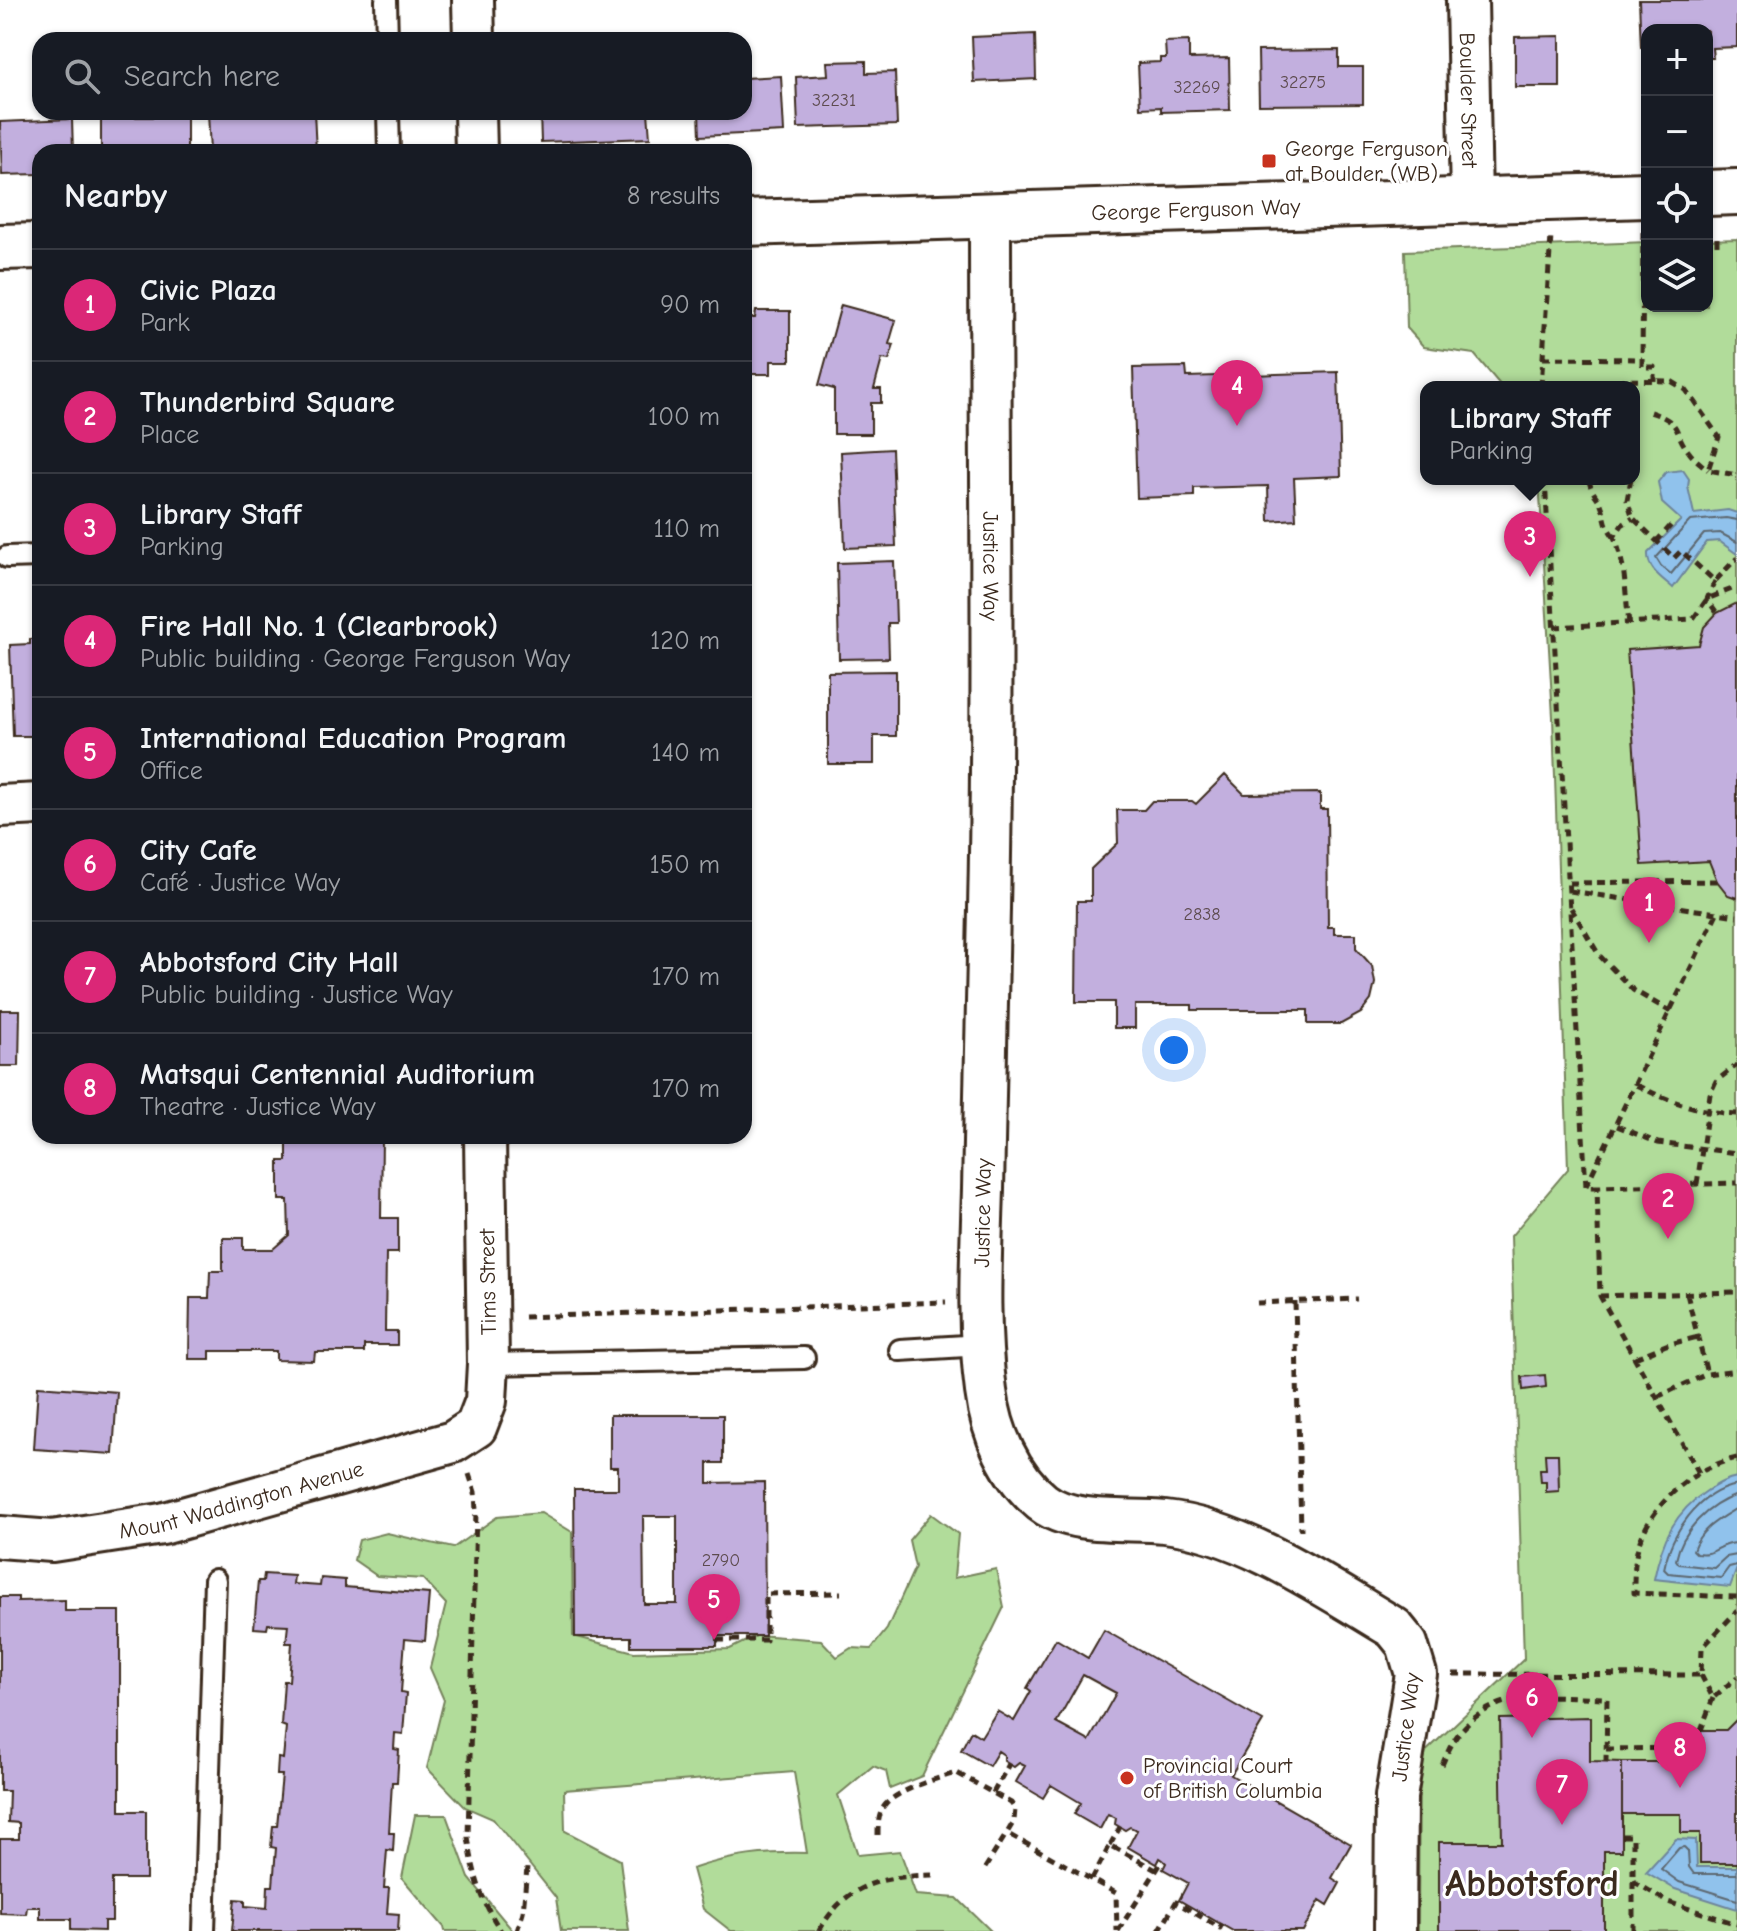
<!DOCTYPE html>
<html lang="en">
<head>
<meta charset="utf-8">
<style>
	:root { --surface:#171b24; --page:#20242c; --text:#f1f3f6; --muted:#9ea1a6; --line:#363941; --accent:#db2777 }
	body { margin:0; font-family:"Comic Neue",sans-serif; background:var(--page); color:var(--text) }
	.controls { position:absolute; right:24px; top:24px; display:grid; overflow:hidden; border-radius:16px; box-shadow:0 2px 6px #0004 }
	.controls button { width:72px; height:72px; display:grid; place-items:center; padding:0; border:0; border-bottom:2px solid var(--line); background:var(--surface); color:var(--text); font:40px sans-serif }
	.you { position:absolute; left:1174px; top:1050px; width:28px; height:28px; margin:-20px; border:6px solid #fff; border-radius:50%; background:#1a73e8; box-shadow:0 0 0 12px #1a73e833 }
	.badge { display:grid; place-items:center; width:52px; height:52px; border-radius:50%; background:var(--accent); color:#fff; font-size:26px; font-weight:700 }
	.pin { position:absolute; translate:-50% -66px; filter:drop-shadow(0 2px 4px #0008) }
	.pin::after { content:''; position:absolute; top:42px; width:28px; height:24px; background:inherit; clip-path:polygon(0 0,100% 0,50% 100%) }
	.popup { position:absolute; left:1420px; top:381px; width:220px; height:104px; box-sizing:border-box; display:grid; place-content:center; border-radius:16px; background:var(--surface); filter:drop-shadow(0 2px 6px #0005); font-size:26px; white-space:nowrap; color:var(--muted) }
	.popup b { font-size:30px; color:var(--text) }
	.popup::after { content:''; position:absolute; left:50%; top:100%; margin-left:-16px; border:16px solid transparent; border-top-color:var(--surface) }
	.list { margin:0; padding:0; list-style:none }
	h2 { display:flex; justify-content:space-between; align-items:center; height:104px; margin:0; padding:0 32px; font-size:34px }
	h2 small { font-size:26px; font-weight:400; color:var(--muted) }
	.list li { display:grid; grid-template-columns:52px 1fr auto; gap:24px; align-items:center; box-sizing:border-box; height:112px; padding:0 32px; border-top:2px solid var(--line) }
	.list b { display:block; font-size:30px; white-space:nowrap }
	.list p { margin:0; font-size:26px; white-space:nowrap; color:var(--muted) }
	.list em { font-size:26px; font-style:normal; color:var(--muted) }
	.icon { flex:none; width:44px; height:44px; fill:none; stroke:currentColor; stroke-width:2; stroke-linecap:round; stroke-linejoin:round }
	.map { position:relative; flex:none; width:1737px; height:1931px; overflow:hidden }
	.search { position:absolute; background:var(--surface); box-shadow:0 2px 6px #0004; left:32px; top:32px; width:720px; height:88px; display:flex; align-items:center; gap:20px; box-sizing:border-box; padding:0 28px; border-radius:24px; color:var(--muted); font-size:30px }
	.panel { position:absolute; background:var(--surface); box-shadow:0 2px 6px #0004; left:32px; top:144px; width:720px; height:1000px; border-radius:24px }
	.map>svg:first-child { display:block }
	.green { fill:#b1dc9a; stroke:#76835c; stroke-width:2 }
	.water { fill:#90c2ec; stroke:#6e859a; stroke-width:2 }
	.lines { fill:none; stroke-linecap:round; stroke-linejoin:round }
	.shore { stroke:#5d6770; stroke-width:2 }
	.building { fill:#c2afde; stroke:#3b2a1e; stroke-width:2; fill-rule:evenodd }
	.lane-casing { stroke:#3b2a1e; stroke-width:26 }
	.street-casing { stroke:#3b2a1e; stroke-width:46 }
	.secondary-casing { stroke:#3b2a1e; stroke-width:50 }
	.path { stroke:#3b2a1e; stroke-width:5; stroke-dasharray:8 6; stroke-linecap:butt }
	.lane { stroke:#fff; stroke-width:20 }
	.street { stroke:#fff; stroke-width:40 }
	.secondary { stroke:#fff; stroke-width:44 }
	.poi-dot { fill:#c8321e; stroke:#fff; stroke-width:3 }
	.labels { text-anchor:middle; stroke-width:6; stroke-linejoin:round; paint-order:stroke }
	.number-label { font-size:18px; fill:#5d4b4e }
	.street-label { font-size:22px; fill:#3b2a1e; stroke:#fff }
	.poi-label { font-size:22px; fill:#3b2a1e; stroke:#fff; text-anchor:start }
	.town-label { font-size:38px; font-weight:bold; fill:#3b2a1e; stroke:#fff }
</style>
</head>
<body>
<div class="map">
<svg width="1737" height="1931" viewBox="0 0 1737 1931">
	<rect width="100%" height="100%" fill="#fff"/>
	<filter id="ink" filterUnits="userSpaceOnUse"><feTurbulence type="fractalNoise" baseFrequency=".0125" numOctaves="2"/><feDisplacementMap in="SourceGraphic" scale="16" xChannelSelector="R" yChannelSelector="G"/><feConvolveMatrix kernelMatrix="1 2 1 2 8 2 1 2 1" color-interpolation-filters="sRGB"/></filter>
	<g filter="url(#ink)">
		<path class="green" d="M1737 239V1931H1418L1419 1758 1524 1659 1511 1236 1568 1169 1553 717 1539 479H1634V387H1502L1474 354 1424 347 1407 328 1405 251 1647 242V306H1707V240Z
			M541 1513 572 1532 573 1636 634 1652 730 1649 758 1635 821 1640 837 1657 851 1648 871 1649 887 1629 915 1567 909 1540 931 1514 958 1534 954 1578 996 1569 1004 1607 922 1776 890 1789 886 1771 873 1766 838 1795 858 1855 900 1851 916 1895 957 1898 991 1931H731L703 1909 692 1869C732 1855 765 1852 807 1853L794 1772 564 1790 565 1831 620 1860 629 1931H561L556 1898 510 1840 493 1819 465 1807 427 1768 444 1700 430 1668 446 1604 423 1579 377 1576 354 1560 359 1540 387 1533 453 1548 497 1517Z
			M415 1815H446L469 1878 513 1931H445L444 1927 402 1878Z"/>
		<path class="water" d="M1683 470 1689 479 1688 487 1694 514 1728 510 1737 513V554L1719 541 1707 542 1673 588C1662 578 1647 569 1648 553L1681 520 1662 503 1658 482 1666 472Z
			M1737 1477V1568L1730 1587 1654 1579C1662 1540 1674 1512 1708 1490 1718 1484 1726 1479 1737 1477Z
			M1676 1839 1696 1840 1697 1867H1737V1909L1675 1889 1646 1872Z"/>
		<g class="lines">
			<path class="shore" d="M1737 520 1726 518 1690 521 1656 558 1661 566 1671 574 1704 534 1720 533 1737 542
				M1737 1485C1698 1492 1671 1533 1664 1569L1668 1573 1721 1578 1729 1567 1737 1565
				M1737 1495C1708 1505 1682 1530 1676 1560L1679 1564 1714 1568 1726 1557 1737 1555
				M1737 1508C1719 1519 1700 1529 1693 1550L1696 1553C1717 1556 1716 1544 1737 1543
				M1737 1874H1694L1689 1867 1688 1851 1684 1847 1679 1848 1661 1869 1679 1882 1737 1900"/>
		</g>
		<path class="building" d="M1639 0H1737V47L1712 48 1713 58H1707V30H1647V47H1641Z
			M1035 34 1036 79 974 82 972 37Z
			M1560 36V87H1515V37Z
			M1189 41V59L1229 58 1230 110 1161 112V107L1140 108 1138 63 1160 62V58H1166L1165 42Z
			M1339 50V67H1363V104L1259 105 1258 51Z
			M866 61V73L895 72 897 125 798 128 796 77 828 75 827 62Z
			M781 76 784 132 700 136 699 112H744V78Z
			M208 112H314L316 152H210Z
			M540 112H648L650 138 541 142Z
			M101 117H187V152H101Z
			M72 119 73 152H40V174L2 175 0 122Z
			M841 305 896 320 889 344 894 345 889 360 882 359 874 389H881V403H871V434H834V389L819 385Z
			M756 311H790V361H771V374H744V318H755Z
			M1186 367 1187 377 1338 372 1341 476 1294 478 1296 519 1269 521 1268 486 1194 488V496L1137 498 1133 368Z
			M892 449 896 546 845 548 841 452Z
			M894 561 896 623H888L889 658 839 659 837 563Z
			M1737 603V898L1728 895 1717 881 1709 861 1642 865 1627 650 1699 645 1704 627 1717 613Z
			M30 639H40V740H33V736H13L10 645 30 644Z
			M896 671V736H874V764H828V672Z
			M1225 775 1244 794 1320 793V809H1327L1328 927H1334V934H1356V948L1372 966 1375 983 1371 1000 1361 1013 1341 1024H1308V1010H1192V1005H1135V1028H1114V1002H1076L1077 901H1091V869L1118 843 1117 810H1144L1152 801H1192L1196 804Z
			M0 1010H20L19 1066H0Z
			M287 1136H382L381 1218H398V1253H386L385 1331H397V1345H364V1352H315L314 1361 276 1360V1351H210V1359H189L190 1298H209L210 1271H223V1238H243V1249H273L289 1235 288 1200H279V1161H287Z
			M1545 1375 1546 1387 1523 1390 1522 1377Z
			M38 1386 117 1392 113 1454 34 1449Z
			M610 1415H723V1463H708V1483L764 1482 765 1636H717V1646H631V1637H575L574 1489H618V1467H610ZM643 1516H677V1604H644Z
			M1545 1454H1558L1559 1491 1546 1492V1482H1541L1540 1469H1546Z
			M264 1574 294 1576 293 1584 320 1586 321 1578 345 1580V1587L429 1594 425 1641 405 1639 401 1692 406 1693 403 1734 395 1733 394 1749 399 1750 397 1782H392L389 1833H394L393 1851 387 1850 384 1888H389L387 1913 399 1914 398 1931H232L235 1899 245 1900V1906L267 1908 268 1886H273L276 1848 271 1847 273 1826H277L282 1775H277L278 1758 283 1759 286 1727 281 1725 284 1681H289L292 1643H286L288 1625 268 1624 267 1629 254 1628 258 1581H263Z
			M0 1597H18V1601L65 1600V1611H120V1811H146V1879H112V1921H104V1931L71 1930V1919H40V1907H27L26 1914 0 1913V1839H19V1823L8 1822 9 1791H0Z
			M1104 1630 1263 1721 1231 1775 1351 1844 1332 1878 1340 1883 1328 1905 1320 1900 1303 1931H1233L1179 1900 1188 1883 1163 1869 1166 1863 1163 1860 1160 1858 1157 1864 1128 1847 1137 1830 1130 1827 1125 1830 1115 1824 1116 1818 1108 1814 1100 1829 1074 1814 1081 1803 1051 1785 1043 1798 1016 1782 1025 1766 1019 1763 1014 1767 1004 1761V1755L998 1751 989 1766 961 1750 971 1731 981 1737 997 1711 1014 1721 1031 1691 1027 1688 1056 1639 1088 1658ZM1083 1675 1116 1693 1089 1741 1056 1723Z
			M1590 1717V1761L1622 1762V1851H1604V1931H1439V1842H1502L1500 1719Z
			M1737 1719V1863H1700V1833H1681V1814H1622V1762H1686V1748H1701V1730H1726Z"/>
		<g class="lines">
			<defs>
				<path id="lane" d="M386 0 387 40
					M388 112 389 152
					M7 557 40 556
					M900 1350 982 1345
					M488 1364 804 1358
					M204 1931 215 1580"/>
				<g id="street">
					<path d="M473 0 474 40"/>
					<path id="s1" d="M1467 0 1471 201"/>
					<path d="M475 112 476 152"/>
					<path id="s2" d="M990 216C990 447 994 678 989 909 987 1002 985 1096 983 1189 981 1256 977 1325 986 1391 991 1432 1010 1476 1042 1502 1072 1526 1129 1518 1165 1522 1242 1530 1327 1588 1394 1628L1407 1644 1416 1674 1396 1797 1395 1931"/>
					<path d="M0 806 40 804"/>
					<path id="s3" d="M0 1537 52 1541 162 1524 453 1442 476 1427 486 1401 488 1364 485 1136"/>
				</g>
				<g id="secondary">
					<path d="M1707 193 1737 192"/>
					<path id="s4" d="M744 223 1647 195"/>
					<path d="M0 247 40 246"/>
				</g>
			</defs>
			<use href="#lane" class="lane-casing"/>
			<use href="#street" class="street-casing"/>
			<use href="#secondary" class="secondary-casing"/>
			<path class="path" d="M1643 232 1642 367H1654V381
				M1717 238V245
				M1543 358 1642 359
				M1541 387 1551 236
				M1623 387V380L1671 381 1686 390 1719 437 1708 470 1737 475
				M1650 412C1684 423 1672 431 1689 452 1694 459 1702 464 1708 470
				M1545 479 1586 1187H1597
				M1589 479C1590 490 1596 495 1601 504 1607 519 1603 522 1614 537
				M1631 479 1627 500 1633 518 1674 558 1681 551 1715 581 1737 558
				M1656 542 1672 524
				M1715 581 1707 599 1717 613
				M1629 623C1625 594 1626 563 1614 537L1622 525 1633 518
				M1554 627 1693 619 1707 599 1737 587
				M1569 883 1717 881
				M1570 891 1737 916
				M1571 908 1599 955 1633 990 1671 1012
				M1636 1085C1671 1102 1698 1112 1737 1114
				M1617 1126 1658 1143 1737 1153
				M1697 1184 1710 1094 1716 1081 1737 1065
				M1586 1186 1717 913
				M1687 1294 1707 1374
				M1600 1296 1737 1292
				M1295 1302 1301 1530
				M1257 1303 1357 1299
				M524 1317 946 1302
				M1635 1358 1666 1345 1698 1337
				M1657 1397 1707 1374 1737 1370
				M1737 1458C1696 1467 1658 1498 1642 1536 1634 1553 1634 1575 1634 1593L1737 1597
				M1699 1473 1600 1296 1597 1187 1737 1183
				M469 1474 475 1492 476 1511 468 1837C474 1875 480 1899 501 1931
				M717 1640H766V1594L841 1593
				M1453 1674 1701 1675 1702 1648 1737 1611
				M1701 1675 1713 1698 1737 1677
				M1606 1749 1701 1748V1730L1713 1698
				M1442 1765C1447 1754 1452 1741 1460 1732 1499 1686 1553 1697 1607 1698L1606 1761
				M993 1793 1009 1764
				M878 1835C878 1824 878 1813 886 1804 900 1789 937 1778 957 1773L1011 1803 1015 1809 1014 1821 1007 1833 1116 1893 1117 1931
				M1622 1836H1633V1931
				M1110 1845 1120 1827
				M985 1868 1007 1833
				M1092 1879 1110 1845 1156 1870
				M1633 1881 1668 1902 1737 1924
				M517 1931 523 1912 527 1868
				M819 1931C846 1883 883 1876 935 1875
				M1118 1931 1163 1860
				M1159 1931 1176 1902 1220 1928 1222 1924"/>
			<use href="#lane" class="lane"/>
			<use href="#street" class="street"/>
			<use href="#secondary" class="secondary"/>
		</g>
	</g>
	<g class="poi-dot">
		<rect x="1261" y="153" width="16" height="16" rx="4"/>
		<circle cx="1127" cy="1778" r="8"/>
	</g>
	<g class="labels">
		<g class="number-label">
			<text x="1303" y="88">32275</text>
			<text x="1197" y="93">32269</text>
			<text x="834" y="106">32231</text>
			<text x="1202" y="920">2838</text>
			<text x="721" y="1566">2790</text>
		</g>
		<g class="street-label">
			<text dy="8" stroke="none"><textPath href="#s1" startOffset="100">Boulder Street</textPath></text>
			<text dy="8" stroke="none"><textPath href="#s4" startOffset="452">George Ferguson Way</textPath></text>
			<text dy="8" stroke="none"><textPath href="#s2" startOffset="350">Justice Way</textPath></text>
			<text transform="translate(982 1213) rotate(-89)" y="8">Justice Way</text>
			<text transform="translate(487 1282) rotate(-91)" y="8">Tims Street</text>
			<text dy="8" stroke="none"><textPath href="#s3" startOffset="246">Mount Waddington Avenue</textPath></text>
			<text transform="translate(1405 1727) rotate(-83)" y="8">Justice Way</text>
		</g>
		<g class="poi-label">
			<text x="1285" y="156">George Ferguson<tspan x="1285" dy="25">at Boulder (WB)</tspan></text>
			<text x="1143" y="1773">Provincial Court<tspan x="1143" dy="25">of British Columbia</tspan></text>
		</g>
		<g class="town-label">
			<text x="1532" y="1896">Abbotsford</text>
		</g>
	</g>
</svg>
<div class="controls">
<button>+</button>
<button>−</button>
<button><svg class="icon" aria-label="locate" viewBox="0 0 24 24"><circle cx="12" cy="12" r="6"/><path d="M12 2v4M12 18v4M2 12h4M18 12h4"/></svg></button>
<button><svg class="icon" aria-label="layers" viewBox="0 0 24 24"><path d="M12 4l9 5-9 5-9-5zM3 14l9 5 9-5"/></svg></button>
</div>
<div class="you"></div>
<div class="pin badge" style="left:1649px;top:943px">1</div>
<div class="pin badge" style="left:1668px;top:1239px">2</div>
<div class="pin badge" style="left:1530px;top:577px">3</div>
<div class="popup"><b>Library Staff</b>Parking</div>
<div class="pin badge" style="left:1237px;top:426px">4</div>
<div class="pin badge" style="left:714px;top:1640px">5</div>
<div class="pin badge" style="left:1532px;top:1738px">6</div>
<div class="pin badge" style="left:1562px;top:1825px">7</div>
<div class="pin badge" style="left:1680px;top:1788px">8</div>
<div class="search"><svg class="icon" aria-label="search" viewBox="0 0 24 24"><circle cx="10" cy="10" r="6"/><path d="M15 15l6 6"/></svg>Search here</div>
<section class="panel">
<h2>Nearby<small>8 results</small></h2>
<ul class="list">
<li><span class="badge">1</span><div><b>Civic Plaza</b><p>Park</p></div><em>90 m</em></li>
<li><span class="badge">2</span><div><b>Thunderbird Square</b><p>Place</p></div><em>100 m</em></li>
<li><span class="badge">3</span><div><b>Library Staff</b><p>Parking</p></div><em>110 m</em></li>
<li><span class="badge">4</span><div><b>Fire Hall No. 1 (Clearbrook)</b><p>Public building · George Ferguson Way</p></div><em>120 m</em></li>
<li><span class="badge">5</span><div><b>International Education Program</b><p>Office</p></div><em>140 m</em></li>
<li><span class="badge">6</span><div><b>City Cafe</b><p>Café · Justice Way</p></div><em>150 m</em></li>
<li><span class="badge">7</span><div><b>Abbotsford City Hall</b><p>Public building · Justice Way</p></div><em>170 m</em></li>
<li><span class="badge">8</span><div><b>Matsqui Centennial Auditorium</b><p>Theatre · Justice Way</p></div><em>170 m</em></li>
</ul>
</section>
</div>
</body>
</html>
